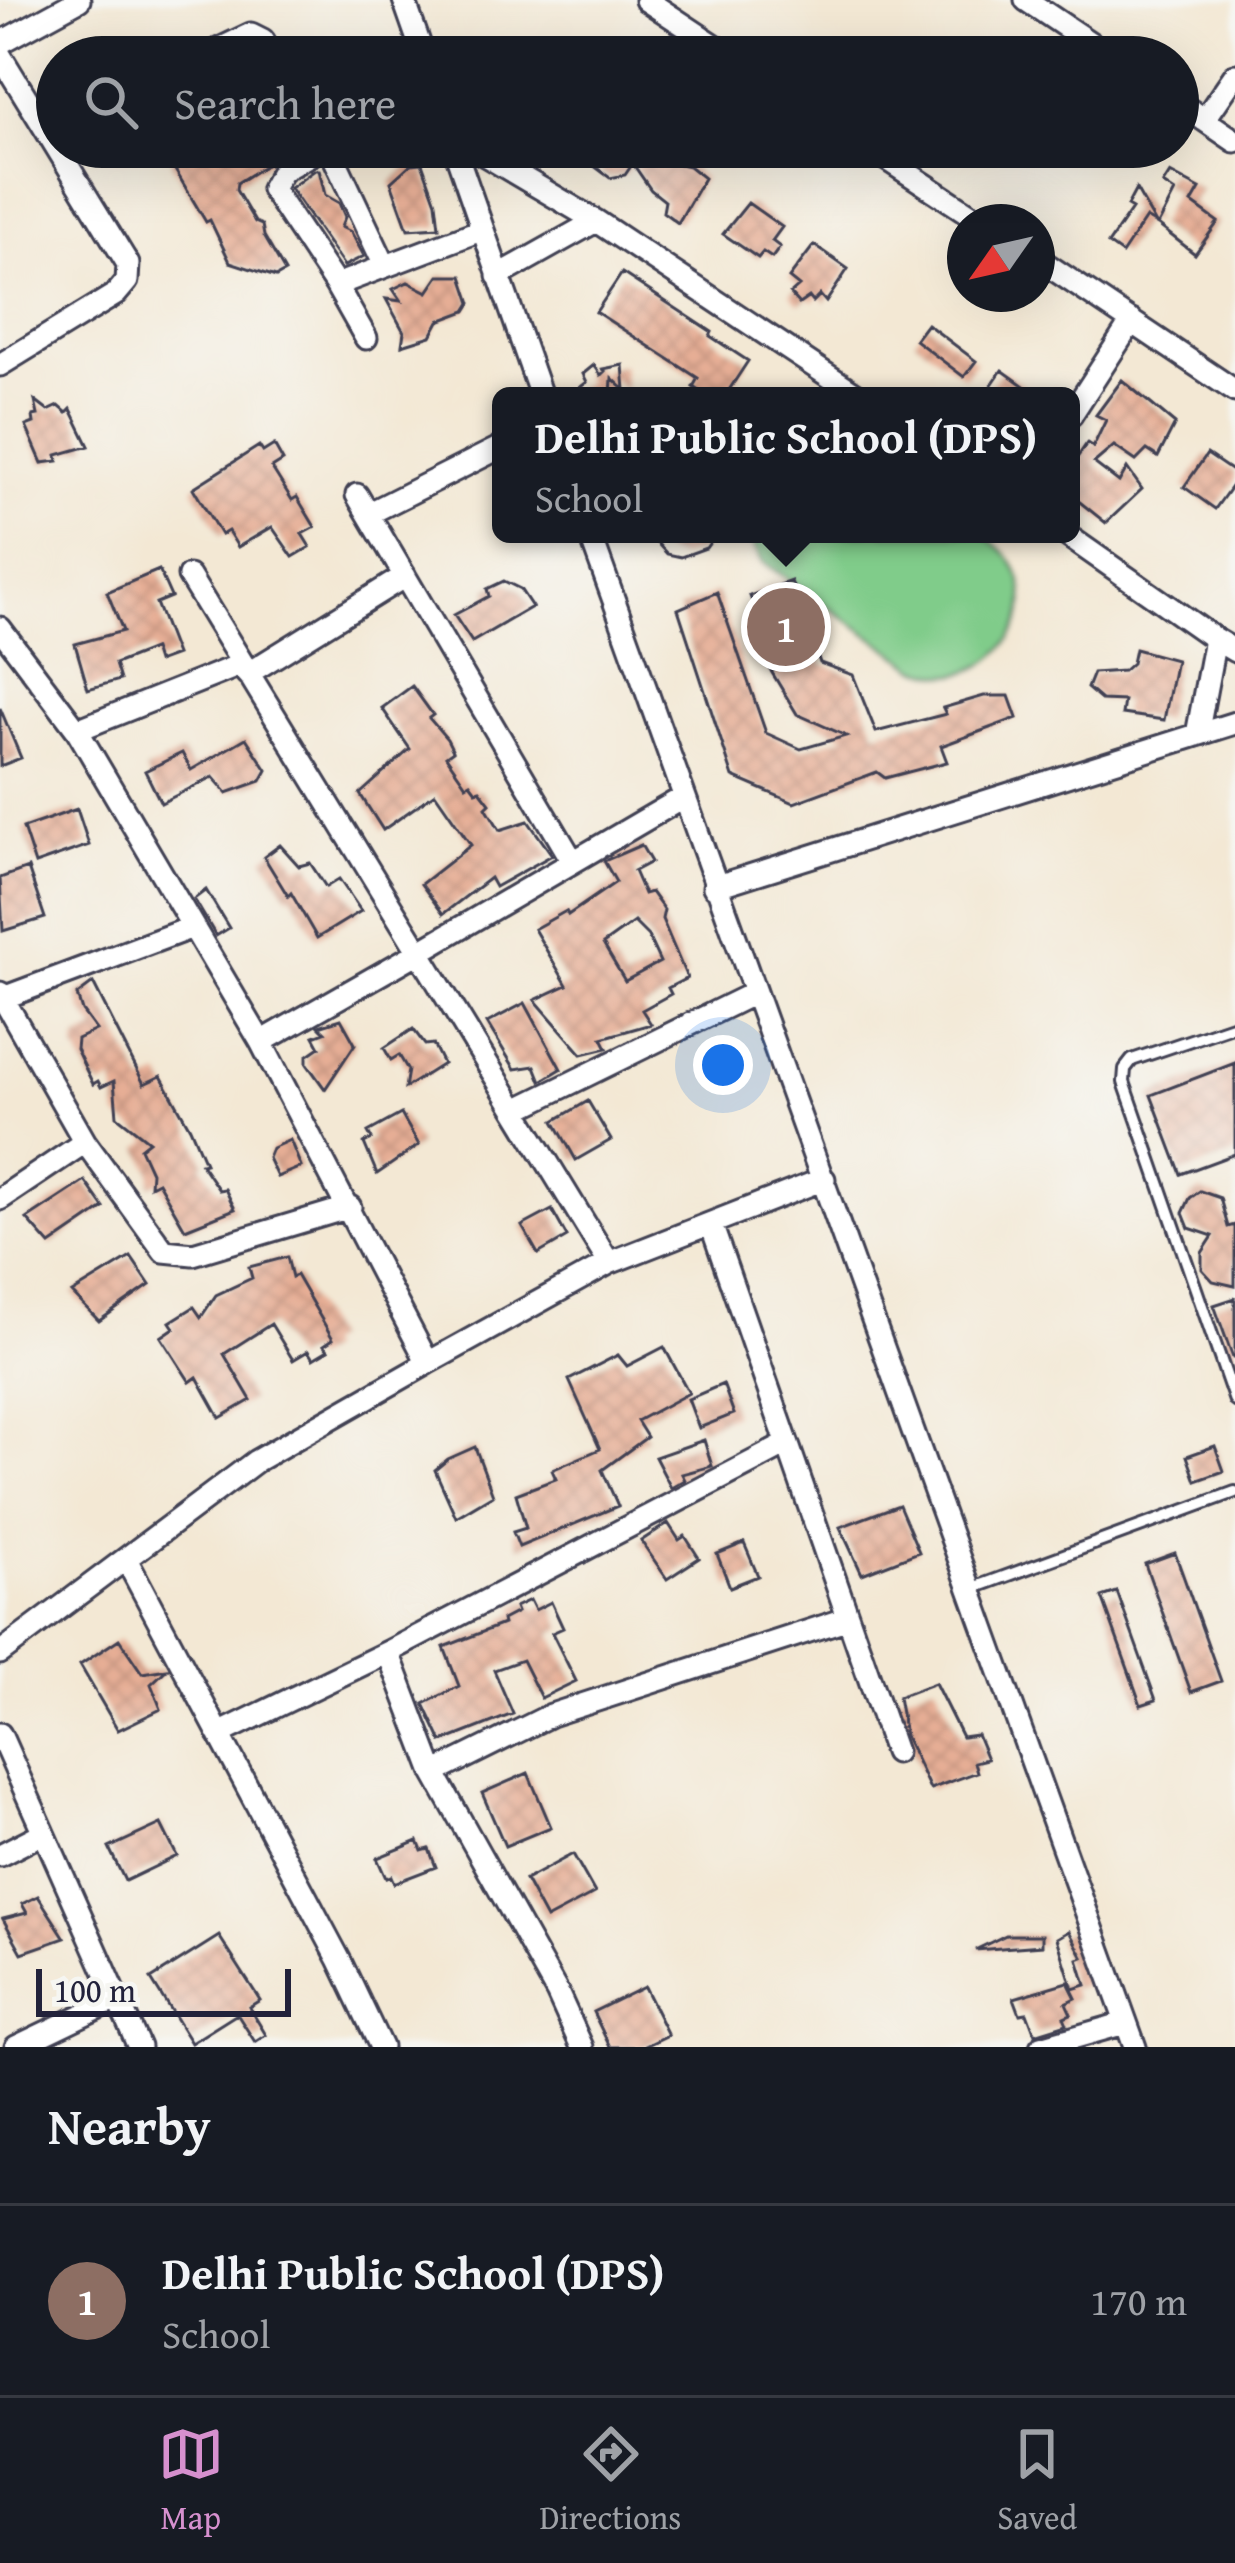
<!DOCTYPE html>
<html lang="en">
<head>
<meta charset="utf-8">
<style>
	:root { --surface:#171b24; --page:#20242c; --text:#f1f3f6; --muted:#9ea1a6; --line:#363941; --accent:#d690ce }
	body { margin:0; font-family:"Gentium Book Plus",serif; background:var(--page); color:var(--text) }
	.compass { position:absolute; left:947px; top:204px; width:108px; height:108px; border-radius:50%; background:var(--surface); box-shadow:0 12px 48px #0002; rotate:236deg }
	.scale { position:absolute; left:36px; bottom:30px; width:255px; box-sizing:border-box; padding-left:12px; border:6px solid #22223b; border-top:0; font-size:33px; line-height:42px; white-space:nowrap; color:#22223b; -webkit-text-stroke:9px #f6f6f2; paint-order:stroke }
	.you { position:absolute; left:723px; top:1065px; width:42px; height:42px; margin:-30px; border:9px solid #fff; border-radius:50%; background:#1a73e8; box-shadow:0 0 0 18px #1a73e833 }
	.badge { display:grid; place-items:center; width:78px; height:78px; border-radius:50%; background:var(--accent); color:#fff; font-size:39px; font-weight:700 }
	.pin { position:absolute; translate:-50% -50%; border:6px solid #fff; box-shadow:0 3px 12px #0006 }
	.popup { position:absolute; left:492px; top:387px; width:588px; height:156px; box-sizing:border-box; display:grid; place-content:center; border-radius:18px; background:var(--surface); filter:drop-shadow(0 3px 9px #0005); font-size:39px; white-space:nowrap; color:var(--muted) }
	.popup b { font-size:45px; color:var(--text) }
	.popup::after { content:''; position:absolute; left:50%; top:100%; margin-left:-24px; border:24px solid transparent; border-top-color:var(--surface) }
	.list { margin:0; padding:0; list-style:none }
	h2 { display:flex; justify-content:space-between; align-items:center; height:156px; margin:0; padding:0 48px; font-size:51px }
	h2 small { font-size:39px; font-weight:400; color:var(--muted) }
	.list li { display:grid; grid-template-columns:78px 1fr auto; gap:36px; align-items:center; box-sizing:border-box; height:192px; padding:0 48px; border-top:3px solid var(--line) }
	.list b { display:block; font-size:45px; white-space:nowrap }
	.list p { margin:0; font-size:39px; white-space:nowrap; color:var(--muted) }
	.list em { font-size:39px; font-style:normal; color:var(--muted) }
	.icon { flex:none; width:66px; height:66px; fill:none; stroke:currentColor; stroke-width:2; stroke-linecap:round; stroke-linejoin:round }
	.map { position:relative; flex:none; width:1235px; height:2047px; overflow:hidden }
	.search { position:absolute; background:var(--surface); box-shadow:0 12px 48px #0002; left:36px; right:36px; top:36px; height:132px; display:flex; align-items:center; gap:30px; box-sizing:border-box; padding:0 42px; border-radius:66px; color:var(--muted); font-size:45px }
	.sheet { height:348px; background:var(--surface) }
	nav { display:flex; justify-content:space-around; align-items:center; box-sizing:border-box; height:168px; border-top:3px solid var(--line); background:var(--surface); font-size:33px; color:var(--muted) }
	nav a { display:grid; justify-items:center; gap:6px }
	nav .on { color:var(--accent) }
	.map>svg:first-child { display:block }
	.park { fill:#80cc8a; stroke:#517762; stroke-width:3 }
	.building { fill:url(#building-cross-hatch); fill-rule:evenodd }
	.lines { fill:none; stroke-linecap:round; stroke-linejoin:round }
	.service-casing { stroke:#414052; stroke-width:16 }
	.minor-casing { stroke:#414052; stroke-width:27 }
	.service { stroke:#fff; stroke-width:10 }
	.minor { stroke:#fff; stroke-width:21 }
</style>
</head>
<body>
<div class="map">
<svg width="1235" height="2047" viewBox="0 0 1235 2047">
	<defs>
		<pattern id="building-cross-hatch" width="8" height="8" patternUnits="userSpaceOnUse" patternTransform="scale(3)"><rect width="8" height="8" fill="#e6ae95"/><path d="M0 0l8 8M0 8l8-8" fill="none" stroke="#c59581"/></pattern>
	</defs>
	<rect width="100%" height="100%" fill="#f6f6f2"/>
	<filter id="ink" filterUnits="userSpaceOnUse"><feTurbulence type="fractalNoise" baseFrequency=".00833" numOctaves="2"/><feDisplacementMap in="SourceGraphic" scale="24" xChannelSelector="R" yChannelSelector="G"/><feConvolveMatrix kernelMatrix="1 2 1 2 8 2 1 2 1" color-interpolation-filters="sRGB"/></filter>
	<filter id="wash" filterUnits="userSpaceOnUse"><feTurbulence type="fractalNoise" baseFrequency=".004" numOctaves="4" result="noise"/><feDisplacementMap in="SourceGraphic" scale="48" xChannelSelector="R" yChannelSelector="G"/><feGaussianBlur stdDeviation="2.7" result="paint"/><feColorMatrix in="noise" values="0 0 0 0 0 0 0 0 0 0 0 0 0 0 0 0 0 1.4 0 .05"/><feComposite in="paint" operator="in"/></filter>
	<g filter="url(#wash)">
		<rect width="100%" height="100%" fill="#f3e8d4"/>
		<path class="park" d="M747 534H981C995 543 1007 552 1015 567 1043 614 997 676 945 675 937 674 926 670 917 668L763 562Z"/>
		<g id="blocks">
			<path class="building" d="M178 147H294L237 183 236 190 255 222 262 225 264 236 285 272 276 277 230 262 210 220 206 222 171 163V153Z
				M585 147H644L625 175 610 178 586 160Z
				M672 155 675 163 689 166 704 178 678 223 663 212 665 201 651 190 633 164Z
				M422 163 436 202 439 227 408 229 391 182 411 164Z
				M315 170H319L325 195 339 203 345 217 341 227 351 232 364 256 344 266 290 188Z
				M1170 173 1200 189 1192 203 1218 222 1195 254 1158 225 1175 192 1163 184Z
				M1136 189 1156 224 1146 218 1122 254 1108 244 1132 209 1127 206Z
				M748 203 782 227 772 241 780 247 772 258 763 252 758 258 723 234Z
				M814 245 848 269 826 302 820 295 813 302 809 297 799 304 790 294 799 286 789 278Z
				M622 273 712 332 710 336 748 361 725 396H706L693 387 698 378 596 312Z
				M439 276H462L471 303 466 311 439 321 431 336 402 345 404 332 386 299 401 301 393 289 408 282 428 292Z
				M927 324 976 361 964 377 915 340Z
				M594 365 601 375 605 371 603 369 623 365 625 390 612 378 611 396H569L587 382 583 374Z
				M1002 370 1038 396H984Z
				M1122 380 1175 424 1158 457 1147 450 1136 461 1114 446 1094 463 1119 482 1127 468 1142 489 1106 523 1071 495V467L1087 443 1093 447 1106 420 1096 415Z
				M35 401 48 411 59 406 67 413 71 409 89 446 57 455 58 461 42 463 26 426 34 423 33 416 38 415Z
				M274 445 283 461 272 468 292 500 297 497 315 527 302 534 310 547 293 557 272 527 238 547 228 531 221 535 193 488 259 446 263 452Z
				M1207 454 1235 473V481L1215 509 1184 487Z
				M649 534H716L706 548 681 557 667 554Z
				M159 570 171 597 156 603 176 655 157 662 153 649 115 664 120 680 88 689 75 644 123 631 107 592Z
				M504 581 520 589 532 607 472 642 454 615 489 596 487 589Z
				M791 581 820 663 853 675 876 732 946 714 943 708 984 696H1009L1017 718 941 746 947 762 885 778 877 772 794 803 733 777 678 609 717 592 766 733 801 749 846 736 797 714 771 671 777 669 750 596Z
				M1135 649 1176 660 1164 720 1122 714 1124 701 1101 700 1087 688 1093 673 1123 671 1132 663Z
				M412 686 433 715 429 718 447 739 453 751 446 756 466 785 470 783 476 791 480 790 490 803 486 807 500 830 528 821 552 855 495 887 490 878 443 914 421 884 471 845 435 793 383 830 360 794 410 749 382 708Z
				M0 708 21 758 0 766Z
				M246 738 267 770 261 781 227 793 213 777 161 803 145 771 182 753 191 770Z
				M77 809 89 845 35 864 23 828Z
				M280 845 299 866 310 863 326 887 339 879 361 911 317 938 291 893 288 896 264 857Z
				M641 845 651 862 634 871 644 894 651 892 664 910 662 919 687 978 668 988 671 994 642 1010 651 1024 602 1038 607 1048 582 1054 535 1000 567 985 534 929 566 911 568 915 616 882 604 861ZM634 922 648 936 660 962 625 981 603 944Z
				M28 868 45 918 3 931 0 878Z
				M206 890 229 928 216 936 194 899Z
				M93 983 144 1084 161 1076 190 1128 205 1163 201 1164 219 1190 225 1189 235 1209 185 1229 158 1182 150 1186 151 1172 140 1148 149 1141 117 1116 114 1081 101 1087 98 1081 93 1084 76 1049 77 1039 96 1030 82 1011 77 995Z
				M525 1003 561 1069 541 1081 535 1066 515 1069 487 1023Z
				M341 1019 355 1044 325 1089 307 1064V1056L320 1047 314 1036 325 1032 319 1026Z
				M413 1029 425 1045 433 1044 443 1064 405 1088 408 1070 399 1055 391 1060 384 1048Z
				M1235 1063V1154L1181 1174 1151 1095Z
				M588 1101 611 1140 576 1160 554 1121Z
				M401 1114 419 1145 377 1174 364 1143 372 1139 368 1132Z
				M290 1140 301 1167 277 1177 268 1158 272 1148Z
				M85 1181 104 1208 50 1245 27 1219Z
				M1200 1191 1220 1198 1228 1227 1235 1225V1286L1213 1281 1202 1269V1253L1213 1236 1189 1228 1183 1213 1190 1198Z
				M552 1210 567 1237 538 1254 522 1226Z
				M131 1257 150 1285 99 1321 72 1293Z
				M287 1257 292 1277 296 1275 333 1339 324 1345 328 1350 313 1359 308 1351 293 1360 271 1324 224 1354 251 1400 220 1418 197 1377 190 1382 161 1337 174 1328 170 1322 194 1307 201 1317 216 1295 252 1278 249 1267Z
				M1235 1298V1358H1233L1214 1305Z
				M664 1347 689 1393 637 1421 647 1437 602 1470 618 1506 519 1547 513 1532 526 1528 516 1494 556 1479 552 1470 600 1449 569 1380 618 1355 627 1366Z
				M723 1384 734 1414 699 1428 688 1399Z
				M704 1440 712 1466 682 1474 685 1480 671 1488 655 1457Z
				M1215 1446 1224 1471 1196 1481 1187 1456Z
				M475 1447 493 1495 456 1517 435 1470 448 1459Z
				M899 1505 919 1552 862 1574 840 1527Z
				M668 1523 679 1540 685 1536 699 1558 667 1579 641 1541Z
				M744 1543 758 1576 730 1587 717 1554Z
				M1175 1553 1221 1681 1191 1692 1145 1564Z
				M1117 1592 1156 1700 1141 1705 1102 1597Z
				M530 1600 535 1610 551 1602 563 1628 552 1633 576 1681 541 1698 522 1660 494 1670 513 1714 442 1742 424 1704 459 1686 444 1647 503 1624 502 1620 517 1612 515 1607Z
				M119 1639 142 1673 167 1669 151 1684 161 1709 118 1730 80 1665Z
				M935 1683 962 1737 977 1735 987 1759 974 1762 977 1772 930 1789 905 1736 898 1697Z
				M528 1773 551 1827 505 1846 482 1793Z
				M161 1824 177 1856 125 1881 109 1848Z
				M418 1841 422 1851 429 1849 436 1867 394 1883 391 1876 386 1878 377 1858Z
				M573 1854 595 1893 546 1919 525 1880Z
				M38 1896 65 1938 22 1953 3 1919 27 1913 22 1904Z
				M1069 1931 1083 1957 1078 1959 1086 1985 1073 1989 1057 1938Z
				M1006 1935H1042V1945L975 1950Z
				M219 1936 260 2000 249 2007 266 2035 255 2042 237 2014 191 2043 151 1979Z
				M1068 1982 1076 1998 1066 2003 1071 2014 1064 2017 1067 2024 1035 2034 1027 2013 1020 2014 1014 1998Z
				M644 1987 668 2035 643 2047H610L593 2012Z"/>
		</g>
	</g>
	<g filter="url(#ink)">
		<use href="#blocks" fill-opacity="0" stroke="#414052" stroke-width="3"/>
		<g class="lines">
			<defs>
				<path id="service" d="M1235 1025 1132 1060 1125 1069 1124 1082 1235 1401
					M971 1589 1235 1492"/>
				<path id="minor" d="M404 0 424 57
					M646 0 732 57
					M1026 0 1111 57
					M0 43 79 0
					M0 55 128 264 127 281 116 294 0 365
					M207 55 251 34 263 40 273 57
					M1178 102 1235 141
					M1204 120 1235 75
					M324 147 282 171 272 189 336 285 481 230
					M329 147 385 266
					M454 147 541 396
					M471 147 596 221 859 396
					M868 147 982 222
					M1037 258 1235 391
					M498 276 596 221
					M336 285 366 338
					M1071 415 1132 321
					M357 495 572 860
					M370 513 501 447
					M590 534 1135 2047
					M1065 534 1215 639
					M189 576 419 952 684 797
					M0 628 77 730 261 1042 428 1363 609 1263
					M247 674 405 576
					M77 730 240 665
					M1197 735 1215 639 1235 651
					M714 887 1235 723
					M0 993 85 1142 164 1251 193 1254 350 1207
					M3 998 190 928
					M261 1042 419 952 609 1263 824 1179
					M516 1110 754 993
					M0 1199 85 1142
					M711 1224 895 1752
					M126 1559 339 1959 381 2047
					M388 1652 434 1773 557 1992 582 2047
					M0 1653 256 1461 428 1363
					M0 1734 139 2047
					M219 1734 388 1652 787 1444
					M434 1773 551 1715 846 1619
					M0 1855 43 1833
					M16 2047 116 1999
					M1041 2047 1125 2023"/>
			</defs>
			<use href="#service" class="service-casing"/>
			<use href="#minor" class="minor-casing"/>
			<use href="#service" class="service"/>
			<use href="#minor" class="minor"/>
		</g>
	</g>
</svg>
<svg class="compass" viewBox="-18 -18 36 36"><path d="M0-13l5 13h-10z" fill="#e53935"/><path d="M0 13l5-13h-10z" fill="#9ea1a6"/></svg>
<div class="scale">100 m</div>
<div class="you"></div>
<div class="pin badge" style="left:786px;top:627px;background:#8d6e63">1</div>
<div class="popup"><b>Delhi Public School (DPS)</b>School</div>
<div class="search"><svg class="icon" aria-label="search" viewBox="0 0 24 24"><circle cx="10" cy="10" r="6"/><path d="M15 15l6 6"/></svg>Search here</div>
</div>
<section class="sheet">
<h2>Nearby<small></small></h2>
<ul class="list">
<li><span class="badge" style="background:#8d6e63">1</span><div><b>Delhi Public School (DPS)</b><p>School</p></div><em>170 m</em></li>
</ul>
</section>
<nav>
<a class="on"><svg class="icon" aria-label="map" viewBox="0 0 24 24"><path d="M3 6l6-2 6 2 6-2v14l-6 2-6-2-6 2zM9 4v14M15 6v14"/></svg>Map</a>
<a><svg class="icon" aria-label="directions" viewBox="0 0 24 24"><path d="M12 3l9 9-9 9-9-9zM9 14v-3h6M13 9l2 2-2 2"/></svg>Directions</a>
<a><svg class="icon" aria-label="saved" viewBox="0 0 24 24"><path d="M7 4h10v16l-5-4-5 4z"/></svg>Saved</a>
</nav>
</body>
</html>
